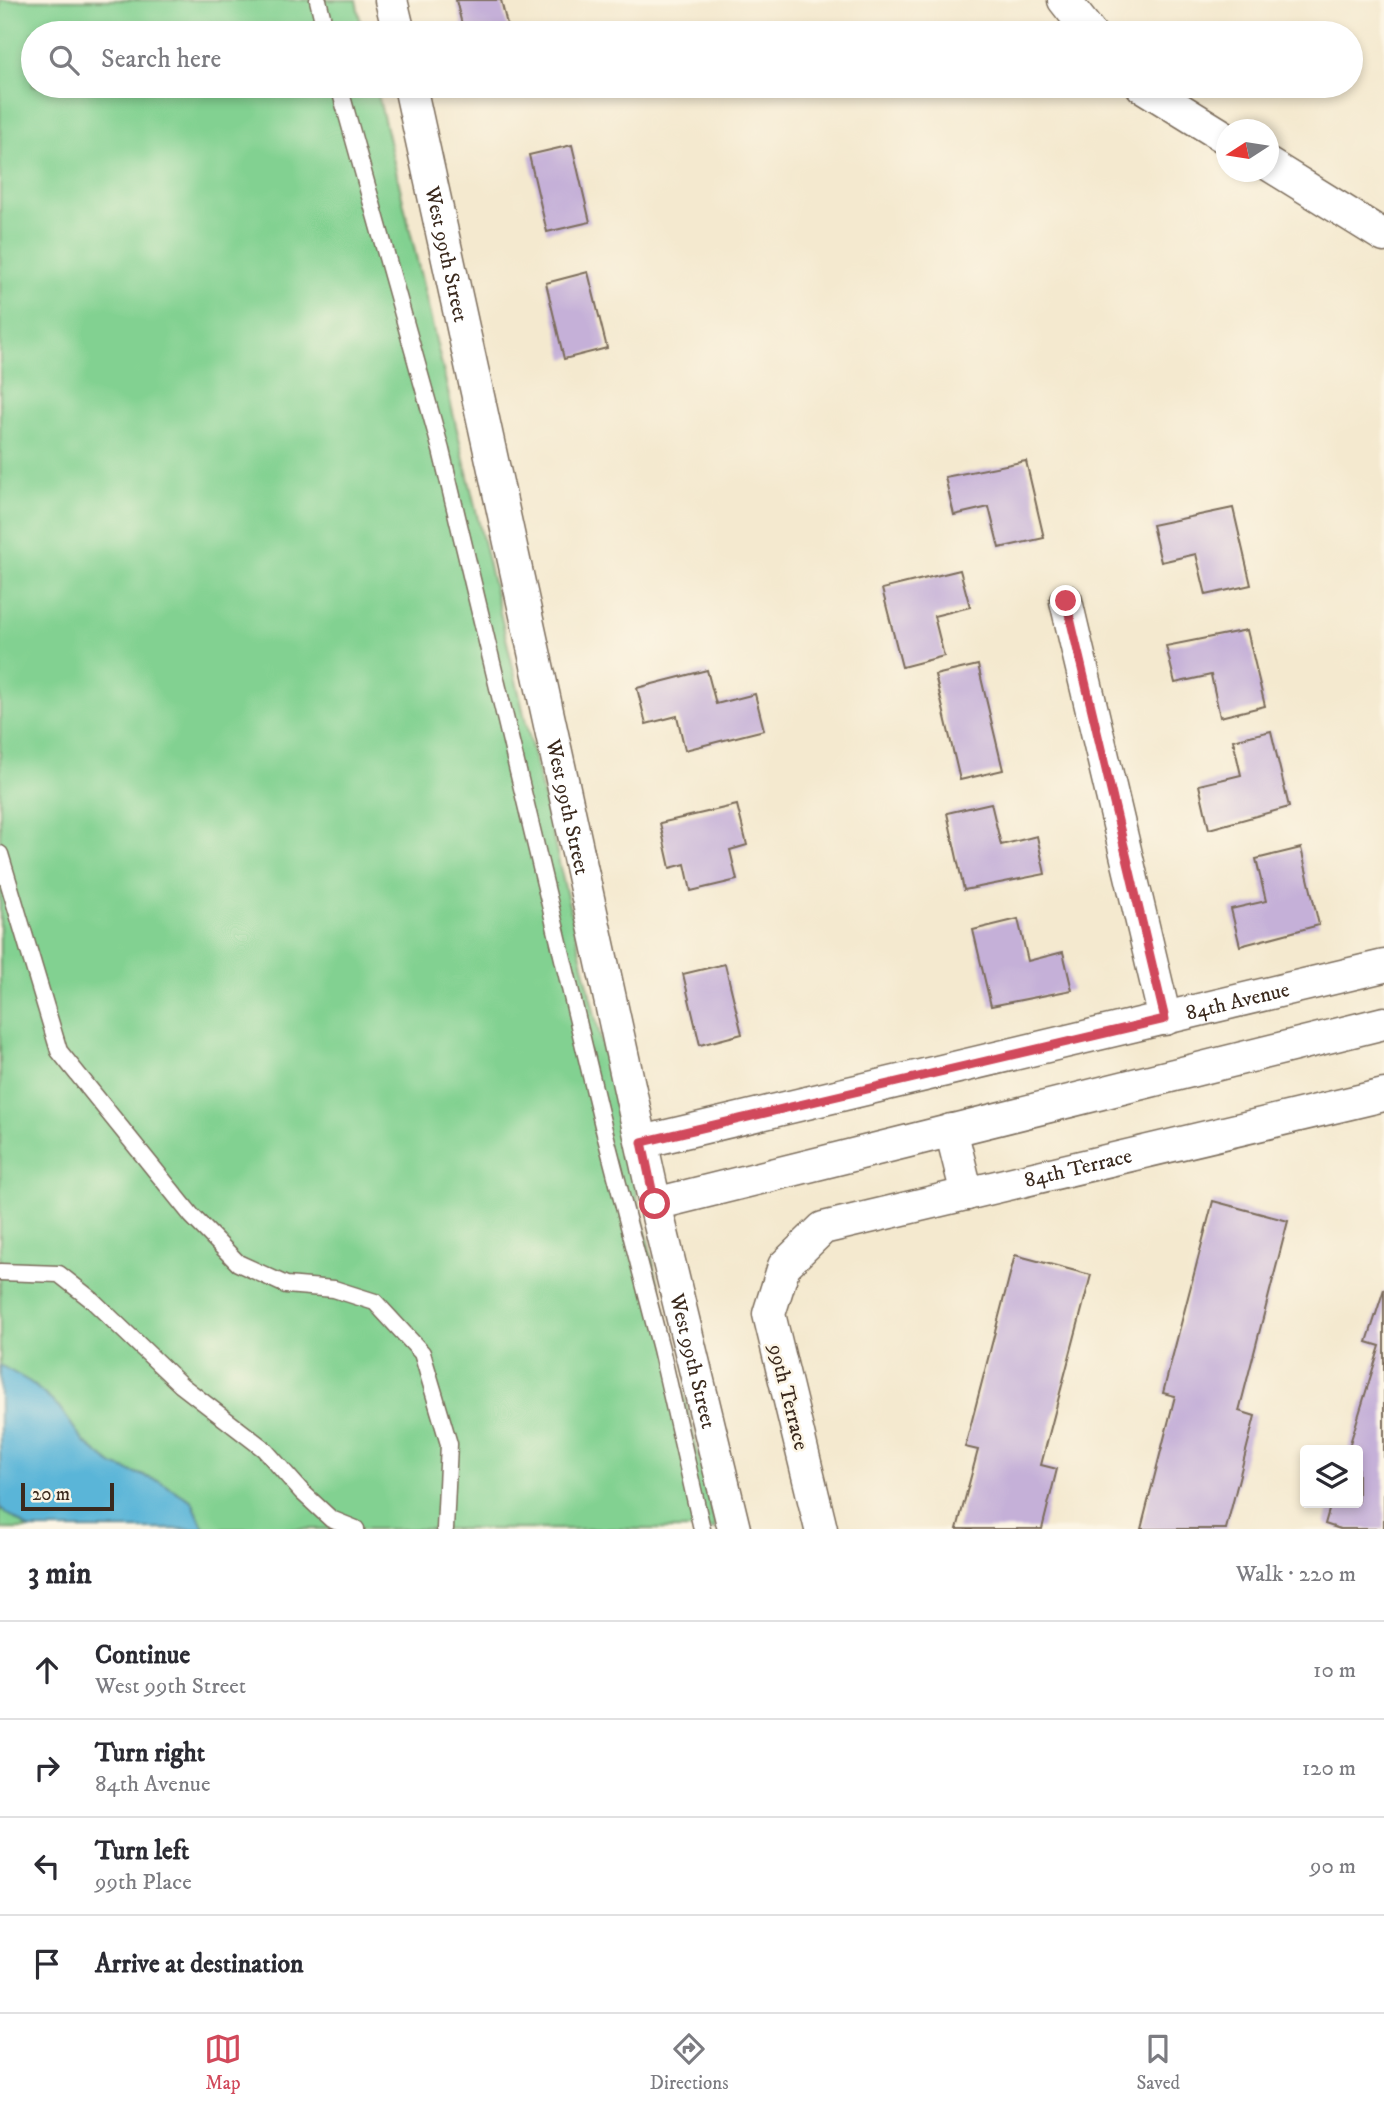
<!DOCTYPE html>
<html lang="en">
<head>
<meta charset="utf-8">
<style>
	:root { --surface:#fff; --page:#f7f7f7; --text:#2b2b33; --muted:#7c7c81; --line:#e1e1e2; --accent:#d1495b }
	body { margin:0; font-family:"IM FELL DW Pica",serif; background:var(--page); color:var(--text) }
	.controls { position:absolute; right:21px; bottom:21px; display:grid; overflow:hidden; border-radius:7px; box-shadow:0 4px 10px #0003 }
	.controls button { width:63px; height:63px; display:grid; place-items:center; padding:0; border:0; border-bottom:2px solid var(--line); background:var(--surface); color:var(--text); font:35px sans-serif }
	.compass { position:absolute; left:1216px; top:119px; width:63px; height:63px; border-radius:50%; background:var(--surface); box-shadow:0 4px 10px #0003; rotate:258deg }
	.scale { position:absolute; left:21px; bottom:18px; width:93px; box-sizing:border-box; padding-left:7px; border:4px solid #3b2a1e; border-top:0; font-size:19px; line-height:24px; white-space:nowrap; color:#3b2a1e; -webkit-text-stroke:5px #fcf5e5; paint-order:stroke }
	.stop { position:absolute; width:21px; height:21px; margin:-16px; border:5px solid #d1495b; border-radius:50%; background:#fff }
	.stop.end { background:#d1495b; border-color:#fff; box-shadow:0 2px 7px #0008 }
	.list { margin:0; padding:0; list-style:none }
	h2 { display:flex; justify-content:space-between; align-items:center; height:91px; margin:0; padding:0 28px; font-size:30px }
	h2 small { font-size:23px; font-weight:400; color:var(--muted) }
	.list li { display:grid; grid-template-columns:46px 1fr auto; gap:21px; align-items:center; box-sizing:border-box; height:98px; padding:0 28px; border-top:2px solid var(--line) }
	.list b { display:block; font-size:26px; white-space:nowrap }
	.list p { margin:0; font-size:23px; white-space:nowrap; color:var(--muted) }
	.list em { font-size:23px; font-style:normal; color:var(--muted) }
	.icon { flex:none; width:38px; height:38px; fill:none; stroke:currentColor; stroke-width:2; stroke-linecap:round; stroke-linejoin:round }
	.map { position:relative; flex:none; width:1384px; height:1529px; overflow:hidden }
	.search { position:absolute; background:var(--surface); box-shadow:0 4px 10px #0003; left:21px; right:21px; top:21px; height:77px; display:flex; align-items:center; gap:18px; box-sizing:border-box; padding:0 24px; border-radius:38px; color:var(--muted); font-size:26px }
	.sheet { height:483px; background:var(--surface) }
	nav { display:flex; justify-content:space-around; align-items:center; box-sizing:border-box; height:98px; border-top:2px solid var(--line); background:var(--surface); font-size:19px; color:var(--muted) }
	nav a { display:grid; justify-items:center; gap:4px }
	nav .on { color:var(--accent) }
	.map>svg:first-child { display:block }
	.green { fill:#82d191; stroke:#5e7e58; stroke-width:2 }
	.water { fill:#5ab5d8; stroke:#4a707b; stroke-width:2 }
	.building { fill:#c5b0d8 }
	.lines { fill:none; stroke-linecap:round; stroke-linejoin:round }
	.lane-casing { stroke:#7c6d5c; stroke-width:19 }
	.street-casing { stroke:#7c6d5c; stroke-width:35 }
	.lane { stroke:#fff; stroke-width:16 }
	.street { stroke:#fff; stroke-width:32 }
	.route { stroke:#d1495b; stroke-width:9 }
	.labels { text-anchor:middle; stroke-width:5; stroke-linejoin:round; paint-order:stroke }
	.street-label { font-size:21px; fill:#3b2a1e; stroke:#fcf5e5 }
</style>
</head>
<body>
<div class="map">
<svg width="1384" height="1529" viewBox="0 0 1384 1529">
	<rect width="100%" height="100%" fill="#fcf5e5"/>
	<filter id="ink" filterUnits="userSpaceOnUse"><feTurbulence type="fractalNoise" baseFrequency=".0143" numOctaves="2"/><feDisplacementMap in="SourceGraphic" scale="14" xChannelSelector="R" yChannelSelector="G"/><feConvolveMatrix kernelMatrix="1 2 1 2 8 2 1 2 1" color-interpolation-filters="sRGB"/></filter>
	<filter id="wash" filterUnits="userSpaceOnUse"><feTurbulence type="fractalNoise" baseFrequency=".00686" numOctaves="4" result="noise"/><feDisplacementMap in="SourceGraphic" scale="28" xChannelSelector="R" yChannelSelector="G"/><feGaussianBlur stdDeviation="1.57" result="paint"/><feColorMatrix in="noise" values="0 0 0 0 0 0 0 0 0 0 0 0 0 0 0 0 0 1.4 0 .05"/><feComposite in="paint" operator="in"/></filter>
	<g filter="url(#wash)">
		<rect width="100%" height="100%" fill="#f4e9cf"/>
		<path class="green" d="M0 0H356L363 33H33V86H376L716 1529H0Z"/>
		<path class="water" d="M0 1365 30 1382 59 1407 84 1442 113 1465 161 1482 192 1501 204 1529H29L0 1508Z"/>
		<g id="blocks">
			<path class="building" d="M456 0H501L509 33H464Z
				M572 145 590 222 547 232 529 155Z
				M588 272 607 348 564 359 546 283Z
				M1026 461 1044 538 999 548 989 507 954 515 945 477Z
				M1233 508 1251 585 1206 595 1196 554 1161 562 1152 525Z
				M960 570 970 607 934 616 944 656 902 667 882 589Z
				M1247 630 1265 706 1220 717 1211 675 1175 683 1166 646Z
				M978 665 1003 770 960 780 935 675Z
				M707 670 716 704 755 694 764 730 685 750 677 716 646 724 637 688Z
				M1271 731 1289 807 1209 829 1199 785 1241 775 1233 740Z
				M991 803 1001 845 1037 836 1045 874 964 890 947 813Z
				M737 805 747 845 730 850 737 880 691 891 685 864 670 868 660 823Z
				M1301 848 1319 925 1240 946 1231 909 1266 901 1256 859Z
				M1018 919 1028 961 1063 952 1072 990 991 1006 973 930Z
				M725 964 742 1034 700 1045 683 974Z
				M1213 1201 1288 1221 1239 1411 1255 1416 1226 1529H1141L1175 1396 1163 1393Z
				M1015 1255 1091 1275 1041 1465 1057 1469 1042 1529H957L978 1450 965 1447Z
				M1384 1289V1529H1340L1325 1524 1331 1503H1358V1450H1348L1380 1346 1367 1342Z"/>
		</g>
	</g>
	<g filter="url(#ink)">
		<use href="#blocks" fill-opacity="0" stroke="#7c6d5c" stroke-width="2"/>
		<g class="lines">
			<defs>
				<path id="lane" d="M318 0 326 33
					M339 86 441 450 604 1130 661 1349 702 1529
					M0 854 59 1051 192 1216 238 1263 286 1285 334 1289 375 1302 422 1353 449 1444 445 1529
					M0 1272 59 1274 92 1300 181 1385 264 1449 302 1492 331 1519 356 1529"/>
				<g id="street">
					<path d="M391 0 399 33"/>
					<path d="M1064 0 1090 33"/>
					<path id="s1" d="M410 86 655 1204 734 1529"/>
					<path d="M1142 86 1226 138"/>
					<path d="M1268 164 1384 236"/>
					<path d="M1066 601 1165 1019"/>
					<path d="M951 1130 967 1194"/>
					<path id="s2" d="M642 1142 1384 966"/>
					<path d="M655 1204 1384 1023"/>
					<path id="s3" d="M821 1529 769 1314 784 1266 823 1228 1384 1095"/>
				</g>
			</defs>
			<use href="#lane" class="lane-casing"/>
			<use href="#street" class="street-casing"/>
			<use href="#lane" class="lane"/>
			<use href="#street" class="street"/>
		</g>
	</g>
	<g class="lines" filter="url(#ink)">
		<path class="route" d="M655 1204 642 1142 1165 1019 1066 601"/>
	</g>
	<g class="labels">
		<g class="street-label">
			<text dy="7" stroke="none"><textPath href="#s1" startOffset="172">West 99th Street</textPath></text>
			<text dy="7" stroke="none"><textPath href="#s1" startOffset="738">West 99th Street</textPath></text>
			<text dy="7" stroke="none"><textPath href="#s2" startOffset="612">84th Avenue</textPath></text>
			<text dy="7" stroke="none"><textPath href="#s3" startOffset="588">84th Terrace</textPath></text>
			<text dy="7" stroke="none"><textPath href="#s1" startOffset="1306">West 99th Street</textPath></text>
			<text transform="translate(789 1397) rotate(76)" y="7">99th Terrace</text>
		</g>
	</g>
</svg>
<div class="controls">
<button><svg class="icon" aria-label="layers" viewBox="0 0 24 24"><path d="M12 4l9 5-9 5-9-5zM3 14l9 5 9-5"/></svg></button>
</div>
<svg class="compass" viewBox="-18 -18 36 36"><path d="M0-13l5 13h-10z" fill="#e53935"/><path d="M0 13l5-13h-10z" fill="#7c7c81"/></svg>
<div class="scale">20 m</div>
<div class="stop" style="left:655px;top:1204px"></div>
<div class="stop end" style="left:1066px;top:601px"></div>
<div class="search"><svg class="icon" aria-label="search" viewBox="0 0 24 24"><circle cx="10" cy="10" r="6"/><path d="M15 15l6 6"/></svg>Search here</div>
</div>
<section class="sheet">
<h2>3 min<small>Walk · 220 m</small></h2>
<ul class="list">
<li><svg class="icon" aria-label="ahead" viewBox="0 0 24 24"><path d="M12 20V5M6 11l6-6 6 6"/></svg><div><b>Continue</b><p>West 99th Street</p></div><em>10 m</em></li>
<li><svg class="icon" aria-label="right" viewBox="0 0 24 24"><path d="M7 20v-9h11M14 6l5 5-5 5"/></svg><div><b>Turn right</b><p>84th Avenue</p></div><em>120 m</em></li>
<li><svg class="icon" aria-label="left" viewBox="0 0 24 24"><path d="M17 20v-9H6M10 6l-5 5 5 5"/></svg><div><b>Turn left</b><p>99th Place</p></div><em>90 m</em></li>
<li><svg class="icon" aria-label="arrive" viewBox="0 0 24 24"><path d="M6 21V4h12l-3 4 3 4H6"/></svg><div><b>Arrive at destination</b></div></li>
</ul>
</section>
<nav>
<a class="on"><svg class="icon" aria-label="map" viewBox="0 0 24 24"><path d="M3 6l6-2 6 2 6-2v14l-6 2-6-2-6 2zM9 4v14M15 6v14"/></svg>Map</a>
<a><svg class="icon" aria-label="directions" viewBox="0 0 24 24"><path d="M12 3l9 9-9 9-9-9zM9 14v-3h6M13 9l2 2-2 2"/></svg>Directions</a>
<a><svg class="icon" aria-label="saved" viewBox="0 0 24 24"><path d="M7 4h10v16l-5-4-5 4z"/></svg>Saved</a>
</nav>
</body>
</html>
